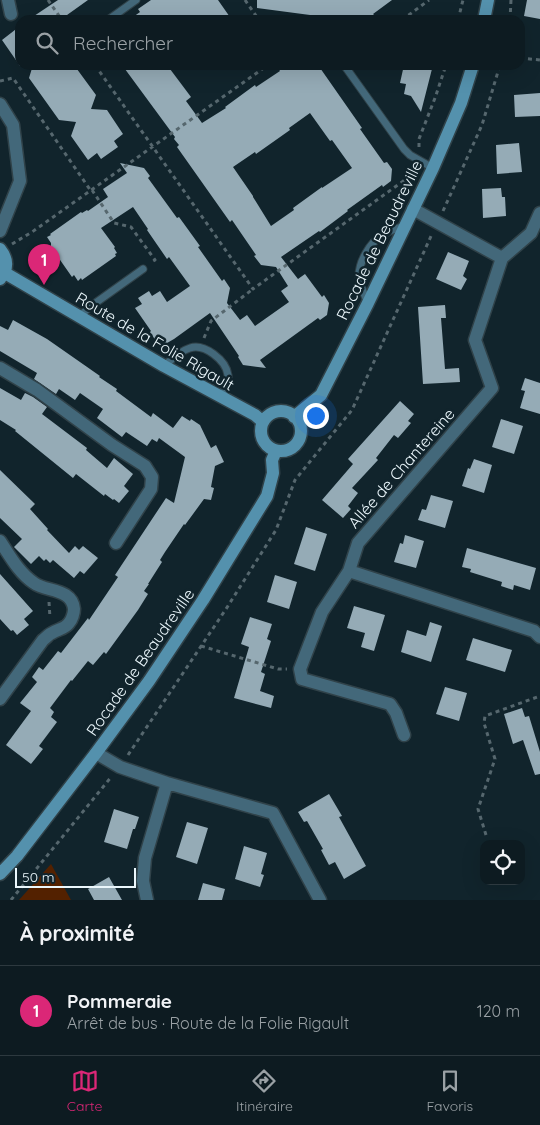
<!DOCTYPE html>
<html lang="fr">
<head>
<meta charset="utf-8">
<style>
	:root { --surface:#0d1b21; --page:#1b282e; --text:#f1f3f6; --muted:#9aa1a5; --line:#2d393f; --accent:#db2777 }
	body { margin:0; font-family:Quicksand,sans-serif; background:var(--page); color:var(--text) }
	.controls { position:absolute; right:15px; bottom:15px; display:grid; overflow:hidden; border-radius:10px; box-shadow:0 5px 20px #0002 }
	.controls button { width:45px; height:45px; display:grid; place-items:center; padding:0; border:0; border-bottom:1px solid var(--line); background:var(--surface); color:var(--text); font:25px sans-serif }
	.scale { position:absolute; left:15px; bottom:12px; width:121px; box-sizing:border-box; padding-left:5px; border:2px solid #ebf7fc; border-top:0; font-size:14px; line-height:18px; white-space:nowrap; color:#ebf7fc; -webkit-text-stroke:4px #11242c; paint-order:stroke }
	.you { position:absolute; left:315px; top:415px; width:18px; height:18px; margin:-12px; border:4px solid #fff; border-radius:50%; background:#1a73e8; box-shadow:0 0 0 8px #1a73e833 }
	.badge { display:grid; place-items:center; width:32px; height:32px; border-radius:50%; background:var(--accent); color:#fff; font-size:16px; font-weight:700 }
	.pin { position:absolute; translate:-50% -41px; filter:drop-shadow(0 1px 2px #0008) }
	.pin::after { content:''; position:absolute; top:26px; width:18px; height:15px; background:inherit; clip-path:polygon(0 0,100% 0,50% 100%) }
	.list { margin:0; padding:0; list-style:none }
	h2 { display:flex; justify-content:space-between; align-items:center; height:65px; margin:0; padding:0 20px; font-size:21px }
	h2 small { font-size:16px; font-weight:400; color:var(--muted) }
	.list li { display:grid; grid-template-columns:32px 1fr auto; gap:15px; align-items:center; box-sizing:border-box; height:90px; padding:0 20px; border-top:1px solid var(--line) }
	.list b { display:block; font-size:19px; white-space:nowrap }
	.list p { margin:0; font-size:16px; white-space:nowrap; color:var(--muted) }
	.list em { font-size:16px; font-style:normal; color:var(--muted) }
	.icon { flex:none; width:28px; height:28px; fill:none; stroke:currentColor; stroke-width:2; stroke-linecap:round; stroke-linejoin:round }
	.map { position:relative; flex:none; width:540px; height:900px; overflow:hidden }
	.search { position:absolute; background:var(--surface); box-shadow:0 5px 20px #0002; left:15px; right:15px; top:15px; height:55px; display:flex; align-items:center; gap:12px; box-sizing:border-box; padding:0 18px; border-radius:15px; color:var(--muted); font-size:19px }
	.sheet { height:155px; background:var(--surface) }
	nav { display:flex; justify-content:space-around; align-items:center; box-sizing:border-box; height:70px; border-top:1px solid var(--line); background:var(--surface); font-size:14px; color:var(--muted) }
	nav a { display:grid; justify-items:center; gap:2px }
	nav .on { color:var(--accent) }
	.map>svg:first-child { display:block }
	.green { fill:#532100 }
	.building { fill:#95abb6; fill-rule:evenodd }
	.lines { fill:none; stroke-linecap:round; stroke-linejoin:round }
	.lane-casing { stroke:#304249; stroke-width:9 }
	.street-casing { stroke:#304249; stroke-width:15 }
	.secondary-casing { stroke:#304249; stroke-width:15 }
	.path { stroke:#56676e; stroke-width:3; stroke-dasharray:4 4; stroke-linecap:butt }
	.lane { stroke:#43687a; stroke-width:7 }
	.street { stroke:#43687a; stroke-width:12 }
	.secondary { stroke:#5491ad; stroke-width:12 }
	.labels { text-anchor:middle; stroke-width:5; stroke-linejoin:round; paint-order:stroke }
	.street-label { font-size:16px; fill:#ebf7fc; stroke:#11242c }
</style>
</head>
<body>
<div class="map">
<svg width="540" height="900" viewBox="0 0 540 900">
	<rect width="100%" height="100%" fill="#11242c"/>
	<path class="green" d="M51 864 71 900H19Z"/>
	<path class="building" d="M58 0H88L60 20H28Z
		M151 0H218L232 20H129L140 12 138 9Z
		M257 0H392L373 14 374 15 367 20H316L310 19V15L257 8Z
		M527 0H540V19L524 16Z
		M20 26V66L2 40Z
		M33 65H74L96 95 91 109 107 110 123 134 114 141 118 147 101 159 97 153 88 160 71 136 76 122 59 120 29 78Z
		M122 65H167L191 97 186 101 202 123 226 108 225 107 255 85 256 87 280 71 276 65H318L362 128 360 129 384 163 387 162 392 169 391 181 383 187 382 185 347 210 348 211 320 232 319 231 281 257 298 279 305 274 322 297 324 295 329 303 327 315 320 320 318 318 260 360 266 368 243 365 238 357 239 356 210 313 174 339 167 343 156 341 150 332 151 331 135 308 142 304 138 298 149 291 152 296 160 291 167 302 190 286 169 257 167 259 147 230 148 229 133 207 101 228 115 247 114 248 117 253 115 254 116 256 82 280 81 278 78 281 74 275 72 277 51 247V243L47 237 51 235 50 234 81 212 82 213 87 210 88 211 108 197 103 189 127 173 120 163 144 168 150 176 148 178 177 218 179 217 200 246 198 247 222 281 224 279 230 288 227 303 240 320 247 315 255 326 289 302 281 291 288 286 276 267 261 265 254 256 256 255 232 220 230 222 177 147 179 145 174 139 175 137ZM310 113 330 141 332 140 352 168 322 188V187L293 208 294 210 271 226 253 197V196L233 167 255 152 256 154 290 130 289 128Z
		M404 65H433L421 112 411 96 404 94 406 84 400 83Z
		M540 93V116L515 117 514 95Z
		M519 143 522 172 497 174 496 145Z
		M501 188 502 197H505L506 216 483 218 482 189Z
		M448 252 469 261 463 276 467 279 461 290 436 279Z
		M445 305 446 318H441L445 369 459 368 460 382 423 384 418 307Z
		M13 320 47 339 100 376 99 377 117 389 116 391 151 417 153 413 173 428 182 416 190 421 191 419 200 425 211 448 216 445 224 462 215 466 211 487 214 488 211 500 204 499 185 525 184 524 165 552 160 560 162 562 148 584H149L144 591 148 594 138 610 106 654 104 652 93 665 88 661 72 681 71 680 50 708 54 712 51 717 57 722 39 746 43 749 31 764 6 745 31 711 20 703 37 682 32 677 39 667 43 670 58 651 61 653 88 618 89 620 118 577 115 575 166 498 174 503 185 457 159 438 157 442 152 439 147 446 126 432 122 437 97 418 103 409 80 393 75 400 59 389 56 394 34 379 37 373 0 351V326L8 330Z
		M525 378 540 383V414L520 408 525 391 521 390Z
		M0 388 21 400 25 393 33 397 47 407 42 414 87 448 86 450 107 468 114 458 133 474 124 486 129 491 119 503 114 499 113 500 105 494 104 496 76 474 73 478 15 431 16 430 0 420Z
		M400 401 414 414 408 421 411 423 398 438 394 435 376 458 378 460 352 488 358 493 348 506 351 509 343 518 322 500 353 464 348 459Z
		M501 419 523 426 514 454 492 447Z
		M474 459 492 465 484 493 462 486 468 468 470 469Z
		M0 470 35 504 30 509 48 529 47 530 69 553 75 546 79 550 83 546 98 558 84 574 80 571 74 578 53 560 50 563 46 559 44 561 39 556 31 564 14 547 22 539 0 518Z
		M431 495 453 501 445 528 418 520 422 509 426 510Z
		M306 527 327 534 315 571 294 564Z
		M405 535 424 541 416 568 394 562 400 543 403 544Z
		M467 548 536 568 530 590 514 585 513 590 501 586 502 582 470 572 471 569 462 567Z
		M0 574 33 611 24 619 29 625 17 635 13 630 11 631 0 619Z
		M275 575 297 582 289 609 267 602Z
		M354 606 385 615 374 651 361 647 365 633 347 628Z
		M250 617 272 624 267 639 271 641 261 672 265 674 260 691 274 696 271 708 234 698 249 647 241 644Z
		M430 622 442 626 431 662 401 652 407 630 426 636Z
		M473 638 512 650 505 672 466 660Z
		M445 687 467 693 459 721 436 714Z
		M522 708 525 717 529 716 540 752V774L535 775 523 740 513 744 504 714Z
		M329 794 342 816 339 817 366 866 344 879 335 862 329 865 321 850 323 849 307 821 304 822 298 812Z
		M114 809 139 817 135 829H133L127 849 104 842Z
		M187 822 208 828 197 864 176 857Z
		M244 846 267 853 261 874 264 875 260 887 235 879Z
		M109 877 122 900H94L88 889Z
		M203 883 225 889 222 900H198Z"/>
	<g class="lines">
		<defs>
			<path id="lane" d="M108 20 136 0
				M344 65 404 149 410 155 433 168
				M368 303C364 294 360 286 359 276 359 261 370 243 382 235 389 231 396 229 404 226
				M80 317 87 309 143 269
				M164 366C172 359 180 351 190 348 204 343 226 360 228 375 229 382 225 391 222 397"/>
			<path id="street" d="M8 0 11 14
				M0 104 13 125 20 181 0 231
				M413 209 502 258
				M540 213 531 233 502 258 475 340 492 388 358 543 349 571 534 631 540 637
				M0 368 37 390 112 445 145 466 152 477 151 489 116 543
				M0 541C10 556 19 573 34 583 46 592 72 588 74 609 74 613 72 620 69 623 65 629 58 629 52 633 49 634 46 638 43 640L0 699
				M349 571 322 612 300 669 302 679 390 704 396 713 404 735
				M96 753 120 767 167 783 273 813 320 900
				M147 900 143 881 145 858 167 783"/>
			<path id="secondary" d="M484 20 488 0
				M0 249C8 259 8 269 0 279
				M5 273 164 366 255 415 263 422
				M261 431a20 20 0 1 1 40 0a20 20 0 1 1-40 0Z
				M294 417 321 395 368 303 433 168 461 103 473 65
				M0 874 17 856 96 753 149 681 203 600 267 496 273 473 272 460 276 451"/>
		</defs>
		<use href="#lane" class="lane-casing"/>
		<use href="#street" class="street-casing"/>
		<use href="#secondary" class="secondary-casing"/>
		<path class="path" d="M48 0 62 20
			M245 0 259 20
			M402 20 429 0
			M458 20 463 0
			M510 20 511 0
			M520 58 540 60
			M95 65 253 289 413 174
			M0 81 13 78 91 191
			M419 147V139L435 98 446 65
			M92 190 114 223 131 227 155 260 150 263
			M443 211 482 125 500 65
			M12 244 32 232 268 65
			M204 338 211 321 253 289
			M49 602 50 618
			M201 646 278 669H287
			M128 755 226 609 276 530 295 480 352 410 432 234
			M486 835 478 809 495 759 484 723 485 716 540 696
			M11 900 112 776"/>
		<use href="#lane" class="lane"/>
		<use href="#street" class="street"/>
		<use href="#secondary" class="secondary"/>
	</g>
	<g class="labels">
		<g class="street-label">
			<text transform="translate(379 240) rotate(-64)" y="6">Rocade de Beaudreville</text>
			<text transform="translate(155 341) rotate(30)" y="6">Route de la Folie Rigault</text>
			<text transform="translate(401 468) rotate(-49)" y="6">Allée de Chantereine</text>
			<text transform="translate(140 662) rotate(-55)" y="6">Rocade de Beaudreville</text>
		</g>
	</g>
</svg>
<div class="controls">
<button><svg class="icon" aria-label="locate" viewBox="0 0 24 24"><circle cx="12" cy="12" r="6"/><path d="M12 2v4M12 18v4M2 12h4M18 12h4"/></svg></button>
</div>
<div class="scale">50 m</div>
<div class="you"></div>
<div class="pin badge" style="left:44px;top:285px">1</div>
<div class="search"><svg class="icon" aria-label="search" viewBox="0 0 24 24"><circle cx="10" cy="10" r="6"/><path d="M15 15l6 6"/></svg>Rechercher</div>
</div>
<section class="sheet">
<h2>À proximité<small></small></h2>
<ul class="list">
<li><span class="badge">1</span><div><b>Pommeraie</b><p>Arrêt de bus · Route de la Folie Rigault</p></div><em>120 m</em></li>
</ul>
</section>
<nav>
<a class="on"><svg class="icon" aria-label="map" viewBox="0 0 24 24"><path d="M3 6l6-2 6 2 6-2v14l-6 2-6-2-6 2zM9 4v14M15 6v14"/></svg>Carte</a>
<a><svg class="icon" aria-label="directions" viewBox="0 0 24 24"><path d="M12 3l9 9-9 9-9-9zM9 14v-3h6M13 9l2 2-2 2"/></svg>Itinéraire</a>
<a><svg class="icon" aria-label="saved" viewBox="0 0 24 24"><path d="M7 4h10v16l-5-4-5 4z"/></svg>Favoris</a>
</nav>
</body>
</html>
